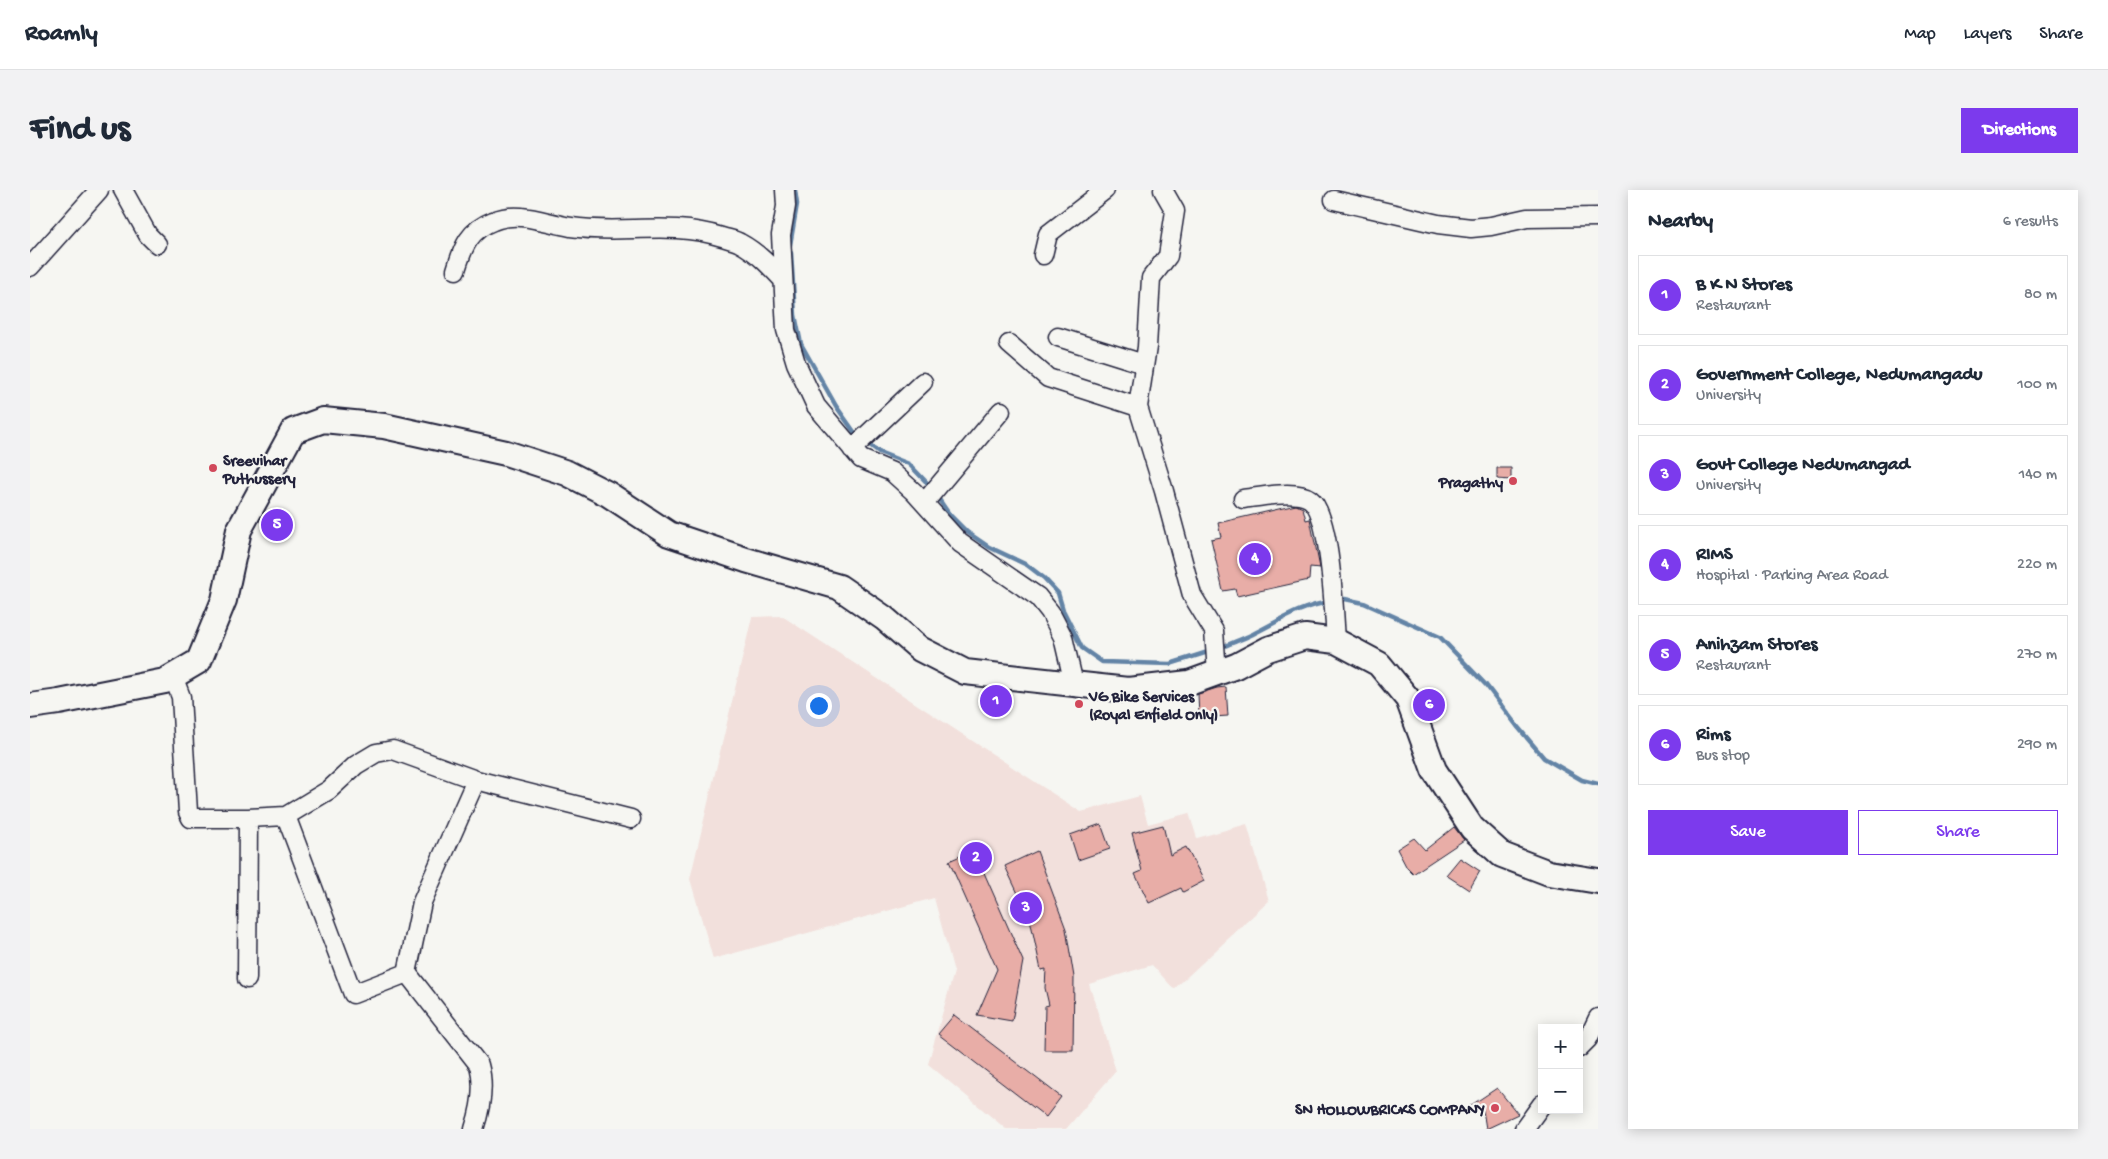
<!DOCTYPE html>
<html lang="en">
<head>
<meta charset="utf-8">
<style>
	:root { --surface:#fff; --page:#f2f2f3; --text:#1f2937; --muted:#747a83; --line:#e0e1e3; --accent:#7c3aed }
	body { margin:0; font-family:"Gochi Hand",sans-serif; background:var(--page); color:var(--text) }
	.controls { position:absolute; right:15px; bottom:15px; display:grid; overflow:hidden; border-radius:0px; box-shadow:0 2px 12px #0003 }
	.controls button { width:45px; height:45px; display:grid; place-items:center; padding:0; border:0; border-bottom:1px solid var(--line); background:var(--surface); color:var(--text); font:25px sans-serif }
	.you { position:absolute; left:788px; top:515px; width:18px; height:18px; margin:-12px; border:4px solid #fff; border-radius:50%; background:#1a73e8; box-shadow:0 0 0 8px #1a73e833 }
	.badge { display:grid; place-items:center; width:32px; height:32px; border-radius:50%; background:var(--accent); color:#fff; font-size:16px; font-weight:700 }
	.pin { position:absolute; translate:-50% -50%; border:2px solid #fff; box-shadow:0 1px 5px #0006 }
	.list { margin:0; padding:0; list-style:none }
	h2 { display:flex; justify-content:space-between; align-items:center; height:65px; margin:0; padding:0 20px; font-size:21px }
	h2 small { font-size:16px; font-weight:400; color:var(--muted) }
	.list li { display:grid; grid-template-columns:32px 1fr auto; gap:15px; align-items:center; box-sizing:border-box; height:80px; margin:0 10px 10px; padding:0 10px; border:1px solid var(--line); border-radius:0px }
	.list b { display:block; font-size:19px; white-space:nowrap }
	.list p { margin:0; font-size:16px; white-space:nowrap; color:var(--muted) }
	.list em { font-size:16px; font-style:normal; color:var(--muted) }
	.actions { display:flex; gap:10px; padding:15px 20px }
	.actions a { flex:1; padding:11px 0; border:1px solid var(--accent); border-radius:0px; text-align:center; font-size:18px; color:var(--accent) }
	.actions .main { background:var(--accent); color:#fff }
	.map { position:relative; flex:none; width:1568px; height:939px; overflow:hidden; border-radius:0px }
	header { display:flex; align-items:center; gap:30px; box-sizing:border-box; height:70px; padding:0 25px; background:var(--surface); border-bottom:1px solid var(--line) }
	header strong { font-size:24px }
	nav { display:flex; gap:28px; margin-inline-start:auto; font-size:18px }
	.intro { display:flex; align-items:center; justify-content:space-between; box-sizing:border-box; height:120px; padding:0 30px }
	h1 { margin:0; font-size:35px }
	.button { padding:12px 22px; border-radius:0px; background:var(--accent); color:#fff; font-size:18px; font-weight:700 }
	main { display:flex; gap:30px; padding:0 30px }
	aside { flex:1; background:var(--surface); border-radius:0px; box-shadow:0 2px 12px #0003 }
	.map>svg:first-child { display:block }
	.built { fill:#f2e0dc }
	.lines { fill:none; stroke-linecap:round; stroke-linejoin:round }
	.stream { stroke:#6484a6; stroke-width:4.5 }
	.building { fill:#e8ada7; stroke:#22223b }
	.minor-casing { stroke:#22223b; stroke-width:21 }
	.secondary-casing { stroke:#22223b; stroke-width:28 }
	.minor { stroke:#f6f6f2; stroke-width:18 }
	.secondary { stroke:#f6f6f2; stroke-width:24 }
	.poi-dot { fill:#d1495b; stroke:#f6f6f2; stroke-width:2 }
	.labels { text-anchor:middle; stroke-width:4.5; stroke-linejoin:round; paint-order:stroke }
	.poi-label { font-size:16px; font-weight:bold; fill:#22223b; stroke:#f6f6f2; text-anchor:start }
</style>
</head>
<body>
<header>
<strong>Roamly</strong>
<nav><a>Map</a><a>Layers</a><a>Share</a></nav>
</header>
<div class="intro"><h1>Find us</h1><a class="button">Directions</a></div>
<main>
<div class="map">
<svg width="1568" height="939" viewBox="0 0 1568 939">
	<rect width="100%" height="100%" fill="#f6f6f2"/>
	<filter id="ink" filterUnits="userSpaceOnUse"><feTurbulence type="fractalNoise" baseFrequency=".02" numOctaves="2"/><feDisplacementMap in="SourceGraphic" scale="10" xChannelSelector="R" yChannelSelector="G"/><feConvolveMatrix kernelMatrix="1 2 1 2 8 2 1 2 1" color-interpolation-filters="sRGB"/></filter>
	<g filter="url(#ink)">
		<path class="built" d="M752 426 1051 622 1110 606 1118 634 1159 623 1167 648 1217 634 1239 711 1144 799 1122 775 1059 794 1086 881 1036 939H976L898 874 924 782 904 708 683 769 660 689 722 427Z"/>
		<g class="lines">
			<path class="stream" d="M760 55 767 14 765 0
				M761 63 765 125 771 154 806 216 825 243 830 247
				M836 252 849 262 879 274 902 298
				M906 305 919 324 937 342 959 357 997 375 1014 388 1028 403 1033 420 1052 458 1072 472 1140 474 1181 461
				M1308 410 1315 409 1334 413 1410 447 1456 495 1487 536 1514 568 1552 590 1568 594
				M1190 458C1201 453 1213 449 1223 444 1249 431 1271 416 1300 412"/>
		</g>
		<path class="building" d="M1467 278H1481V290L1467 289Z
			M1266 315 1273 318 1276 330 1280 329 1290 378 1280 377 1279 390 1207 406 1205 399 1193 401 1181 349 1191 347 1188 333Z
			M1196 497 1198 526 1169 528 1168 504 1187 498Z
			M1071 634 1080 659 1048 670 1040 645Z
			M1133 635 1140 665 1156 657 1174 691 1153 702 1151 698 1119 713 1105 684 1112 681 1102 643Z
			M1424 637 1434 650 1383 684 1377 678 1367 659 1384 648 1395 660Z
			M944 660 993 771 982 831 947 825 967 779 919 671Z
			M1007 661 1036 739 1044 787 1043 860H1014L1015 816 1019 815 1015 798 1016 779 1011 780 1000 729 975 676Z
			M1430 668 1450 681 1439 700 1416 685Z
			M924 825 1031 907 1016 927 908 844Z
			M1467 898 1488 924 1456 939 1453 920 1440 916Z"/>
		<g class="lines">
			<defs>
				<path id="minor" d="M93 0 118 45 127 54
					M755 0 756 16 751 45 756 140 766 173 786 216 831 269 862 282 884 302 930 353 1008 407 1020 422 1033 447 1044 494
					M1133 0 1145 21 1138 66 1121 88 1117 157 1108 217 1134 301 1162 405 1184 441 1187 483
					M1304 10 1408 34 1441 38 1461 36 1497 28 1568 27
					M1013 65 1018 44 1075 0
					M0 77 69 0
					M426 80C433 57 439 40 463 31 489 20 515 33 541 37 593 45 639 30 692 47 698 49 705 50 710 53 727 62 740 76 753 90
					M1028 147 1114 174
					M979 154 1018 188 1108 217
					M822 259 893 192
					M1213 309C1229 307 1266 299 1280 309 1301 324 1304 424 1306 451
					M894 313 971 221
					M143 486 151 507 158 622 161 628H218L217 789
					M256 626 323 804 377 783 392 712 446 590
					M218 628 256 626 299 600 326 575 346 563 363 560 446 590 601 629
					M377 783 449 875C455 897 451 918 444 939
					M1549 858 1558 849 1568 828
					M1494 939 1512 914"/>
				<path id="secondary" d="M0 516 29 512 135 491 169 471 194 410 209 340 263 241 293 230 354 236 476 263 537 283 578 304 639 344 716 370 809 397 854 428 890 459 935 482 1098 500 1159 493 1206 476 1238 459 1275 447 1306 451 1349 474 1378 509 1404 580 1442 638 1472 665 1519 683 1568 691"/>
			</defs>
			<use href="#minor" class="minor-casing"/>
			<use href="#secondary" class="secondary-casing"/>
			<use href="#minor" class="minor"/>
			<use href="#secondary" class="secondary"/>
		</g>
	</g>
	<g class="poi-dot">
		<circle cx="183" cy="278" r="5"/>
		<circle cx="1483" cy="291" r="5"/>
		<circle cx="1049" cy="514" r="5"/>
		<circle cx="1465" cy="918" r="5"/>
	</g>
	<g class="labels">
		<g class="poi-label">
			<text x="193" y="275">Sreevihar<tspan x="193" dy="18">Puthussery</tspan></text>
			<text x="1473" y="297" text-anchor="end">Pragathy</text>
			<text x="1059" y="511">VG Bike Services<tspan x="1059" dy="18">(Royal Enfield Only)</tspan></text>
			<text x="1455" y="924" text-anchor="end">SN HOLLOWBRICKS COMPANY</text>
		</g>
	</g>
</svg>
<div class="controls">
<button>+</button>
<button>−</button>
</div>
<div class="you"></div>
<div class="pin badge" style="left:966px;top:511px">1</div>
<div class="pin badge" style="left:946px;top:668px">2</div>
<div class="pin badge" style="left:996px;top:718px">3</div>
<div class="pin badge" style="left:1225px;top:369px">4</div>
<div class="pin badge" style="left:247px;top:335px">5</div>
<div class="pin badge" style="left:1399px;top:515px">6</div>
</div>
<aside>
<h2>Nearby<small>6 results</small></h2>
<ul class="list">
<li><span class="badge">1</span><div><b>B K N Stores</b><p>Restaurant</p></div><em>80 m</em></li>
<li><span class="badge">2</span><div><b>Government College, Nedumangadu</b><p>University</p></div><em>100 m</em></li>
<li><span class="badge">3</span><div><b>Govt College Nedumangad</b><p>University</p></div><em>140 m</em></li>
<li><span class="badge">4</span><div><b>RIMS</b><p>Hospital · Parking Area Road</p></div><em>220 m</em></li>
<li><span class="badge">5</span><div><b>Anihzam Stores</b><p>Restaurant</p></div><em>270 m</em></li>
<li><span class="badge">6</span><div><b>Rims</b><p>Bus stop</p></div><em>290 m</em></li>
</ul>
<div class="actions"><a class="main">Save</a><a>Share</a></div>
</aside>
</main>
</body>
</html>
